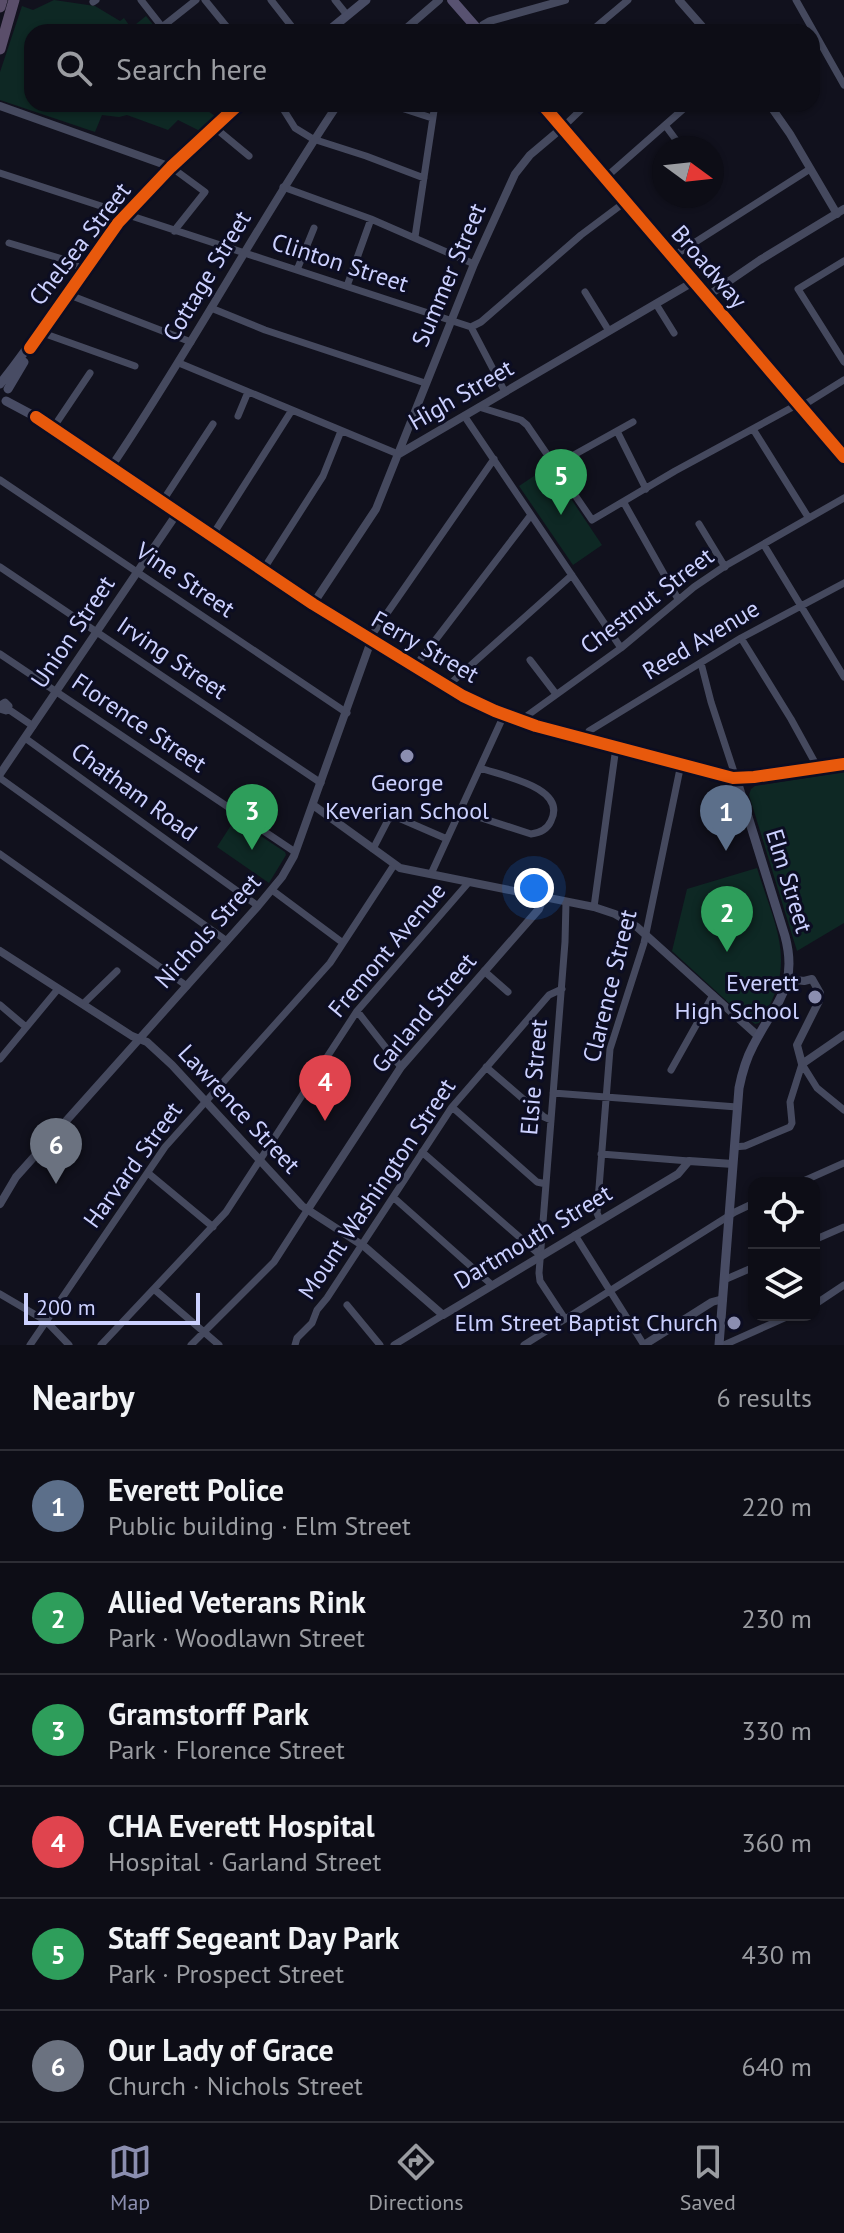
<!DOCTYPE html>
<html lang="en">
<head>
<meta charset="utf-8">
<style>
	:root { --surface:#0d0d16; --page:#16161f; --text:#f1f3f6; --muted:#9a9ca1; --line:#2d2d35; --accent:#8b8eb0 }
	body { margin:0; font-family:"PT Sans",sans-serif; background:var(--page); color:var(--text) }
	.controls { position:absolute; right:24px; bottom:24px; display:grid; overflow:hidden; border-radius:16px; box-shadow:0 2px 6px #0004 }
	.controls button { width:72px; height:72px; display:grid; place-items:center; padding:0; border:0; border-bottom:2px solid var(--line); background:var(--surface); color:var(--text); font:40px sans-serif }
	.compass { position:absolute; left:652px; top:136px; width:72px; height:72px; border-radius:50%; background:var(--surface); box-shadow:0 2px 6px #0004; rotate:105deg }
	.scale { position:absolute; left:24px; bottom:20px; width:176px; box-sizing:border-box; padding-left:8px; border:4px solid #ccd1ff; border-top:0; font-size:22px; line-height:28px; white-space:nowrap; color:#ccd1ff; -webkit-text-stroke:6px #0c0d22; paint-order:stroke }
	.you { position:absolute; left:534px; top:888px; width:28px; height:28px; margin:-20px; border:6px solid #fff; border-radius:50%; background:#1a73e8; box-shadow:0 0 0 12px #1a73e833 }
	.badge { display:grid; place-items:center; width:52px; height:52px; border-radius:50%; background:var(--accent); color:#fff; font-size:26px; font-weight:700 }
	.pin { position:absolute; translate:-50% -66px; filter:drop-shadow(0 2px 4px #0008) }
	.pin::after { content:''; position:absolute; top:42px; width:28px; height:24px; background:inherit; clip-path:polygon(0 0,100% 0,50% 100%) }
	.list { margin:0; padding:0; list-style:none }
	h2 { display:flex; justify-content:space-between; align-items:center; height:104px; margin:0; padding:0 32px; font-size:34px }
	h2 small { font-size:26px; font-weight:400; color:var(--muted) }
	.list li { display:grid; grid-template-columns:52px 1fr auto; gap:24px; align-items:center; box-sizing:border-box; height:112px; padding:0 32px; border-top:2px solid var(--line) }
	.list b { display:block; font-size:30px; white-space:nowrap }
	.list p { margin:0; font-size:26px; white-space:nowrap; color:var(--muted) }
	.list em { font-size:26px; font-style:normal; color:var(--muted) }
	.icon { flex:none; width:44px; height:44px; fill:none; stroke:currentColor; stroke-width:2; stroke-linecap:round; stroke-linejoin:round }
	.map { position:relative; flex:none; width:844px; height:1345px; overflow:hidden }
	.search { position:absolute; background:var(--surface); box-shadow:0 2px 6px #0004; left:24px; right:24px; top:24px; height:88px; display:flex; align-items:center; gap:20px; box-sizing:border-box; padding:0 28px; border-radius:24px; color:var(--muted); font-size:30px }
	.sheet { height:776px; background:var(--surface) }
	nav { display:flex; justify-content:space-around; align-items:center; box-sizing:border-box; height:112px; border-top:2px solid var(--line); background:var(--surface); font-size:22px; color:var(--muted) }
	nav a { display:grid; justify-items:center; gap:4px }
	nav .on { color:var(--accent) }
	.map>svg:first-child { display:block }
	.green { fill:#0e2824 }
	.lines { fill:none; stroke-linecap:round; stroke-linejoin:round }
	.minor { stroke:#45495e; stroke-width:7 }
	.tertiary { stroke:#45495e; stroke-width:8 }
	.secondary { stroke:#484c64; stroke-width:9 }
	.primary { stroke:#585271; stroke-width:10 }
	.trunk { stroke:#5a4e6a; stroke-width:11 }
	.cycleway-casing { stroke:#0c0d22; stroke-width:17 }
	.cycleway { stroke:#e8590c; stroke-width:12 }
	.poi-dot { fill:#8b8eb0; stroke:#0c0d22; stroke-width:3 }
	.labels { text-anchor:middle; stroke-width:6; stroke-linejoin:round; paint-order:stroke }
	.street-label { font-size:24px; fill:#ccd1ff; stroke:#0c0d22 }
	.poi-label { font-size:24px; fill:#ccd1ff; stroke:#0c0d22; text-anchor:end }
</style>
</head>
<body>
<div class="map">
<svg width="844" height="1345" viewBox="0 0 844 1345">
	<rect width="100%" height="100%" fill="#11111d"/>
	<path class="green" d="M54 0 95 6 120 21 124 18 131 28 146 16 159 32H32V104H198L215 116 200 131 178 120 168 130 127 115 119 117 102 115 95 132 0 100V72L22 6 33 10Z
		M549 466 602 545 573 565 519 486Z
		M844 772V923L797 951 749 795 751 789 755 786Z
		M235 819 285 852 286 855 269 883 217 847Z
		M757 868C776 930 799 964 759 1023L755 1024 730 1004 672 951 687 889Z"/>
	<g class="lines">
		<path class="minor" d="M141 0 166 32
			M205 0 231 32
			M271 0 296 32
			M335 0 347 15
			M796 0 844 85
			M93 2 96 0
			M162 27 196 0
			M590 32 628 0
			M280 104 295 128 313 139 366 156 424 178
			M389 104 432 118
			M665 125 682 148
			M214 127 249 156
			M562 128 587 104
			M171 167 205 192 174 231
			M0 173 471 327 481 322 581 235 625 202
			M605 178 689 104
			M283 187 371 219 474 264
			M415 237 435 104
			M9 243 69 261 83 270
			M672 257 810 169
			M844 261 798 289 844 362
			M297 270 314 228
			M347 286 371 219
			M585 292 609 331
			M67 294 191 342
			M656 304 674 333
			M211 308 265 330 425 383
			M471 327 505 392
			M40 332 135 366
			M179 363 398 454
			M479 407 521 420 527 425 592 520 675 471 791 408 807 403 844 380
			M238 416 248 392
			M465 417 621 648
			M53 428 90 373
			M753 429 808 517
			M617 431 646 489
			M554 466 633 422
			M0 480 347 713
			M162 502 213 424
			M624 503 678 599
			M699 524 725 567
			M212 536 292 410
			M764 545 844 677
			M0 567 321 783
			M263 570 323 476 341 431
			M741 638 791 719 818 768
			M371 641 374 632 494 459
			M0 654 295 852
			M530 660 556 694
			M701 663 711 702 736 778
			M414 668 531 515
			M448 688 452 682 572 575
			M0 705 5 702 9 706 6 711 0 709
			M8 709 33 726
			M523 722 528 715 621 648 694 587 725 566 844 498
			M25 738 258 906
			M584 739 589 731 741 638 844 583
			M0 778 227 941
			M381 809 388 812 391 817
			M460 811 531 834C539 833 547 830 551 821 568 787 502 776 480 768
			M373 849 388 820 394 816 447 839
			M0 854 187 986
			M431 874 504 715
			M272 890 343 943
			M594 907 616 747
			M484 971 508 992
			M83 1004 117 971
			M0 1005 26 1027
			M357 1011 401 1067
			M0 1059 58 989
			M802 1064 817 1088 844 1110
			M486 1067 544 1117 551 1120
			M671 1070 713 995
			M553 1093 737 1107
			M452 1107 537 1182 546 1184
			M734 1147 745 1146 790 1127 792 1123 790 1102 802 1064
			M422 1152 540 1255
			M601 1154 689 1161
			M148 1173 213 1227
			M799 1183 844 1163
			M393 1197 492 1285
			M600 1220 597 1213 610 1049 644 943 681 764
			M575 1235 644 1345
			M814 1240 844 1227
			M724 1280 754 1267
			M155 1290 219 1345
			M0 1294 46 1321 69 1345
			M347 1305 380 1345
			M814 1305 844 1285
			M565 1319 540 1281 539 1273 565 942 566 902
			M30 1345 165 1147 330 963 394 865
			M101 1345 226 1212 357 1011 469 882
			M191 1345 274 1262 308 1209
			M295 1345 297 1338 312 1323 317 1310 327 1298 452 1107 549 995 562 989
			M394 1345 443 1315
			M524 1345 735 1212 754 1203
			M724 1345 791 1315"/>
		<path class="tertiary" d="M679 0 707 32
			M402 32 439 0
			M480 32 483 25 490 21 565 0
			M769 104 790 134 837 214
			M0 106 171 167
			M706 297 760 260 844 209
			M399 454 693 282
			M111 467C191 349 258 223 338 104
			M313 604 376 509 474 264 515 174 530 155 562 128
			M0 774 178 512
			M313 805 400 868 594 907 615 914 637 927 758 1036
			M0 951 132 1036 147 1042 172 1065 302 1206 365 1247 443 1315 678 1174 689 1161 733 1164
			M788 979 804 981 812 979 820 993 819 1001 797 1045 802 1064 844 1035
			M0 1204 16 1177 258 906 282 877 294 856 371 641
			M308 1209 401 1067 539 909 543 898
			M644 1345 712 1302 723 1299"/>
		<path class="secondary" d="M327 32 366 0
			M0 384C41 333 75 276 116 225 152 181 197 142 239 104
			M8 389 24 362
			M6 401 36 417 313 604 463 696 495 711 536 726 733 778 754 777 844 764
			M719 1345 739 1088C742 1073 746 1059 753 1046 774 1004 799 988 785 936L736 778"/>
		<path class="primary" d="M452 0 480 32
			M542 104 844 457"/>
		<path class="trunk" d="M0 7 2 0
			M0 49 14 0"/>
		<defs>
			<path id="cycleway" d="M542 104 844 457
				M30 348 118 223 171 167 239 104
				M36 417 313 604 463 696 495 711 536 726 733 778 754 777 844 764"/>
		</defs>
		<use href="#cycleway" class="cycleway-casing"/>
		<use href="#cycleway" class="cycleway"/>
	</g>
	<g class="poi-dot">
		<circle cx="407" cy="756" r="8"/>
		<circle cx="815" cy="997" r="8"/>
		<circle cx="734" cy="1323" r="8"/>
	</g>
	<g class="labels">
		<g class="street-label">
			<text transform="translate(80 244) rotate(-52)" y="8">Chelsea Street</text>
			<text transform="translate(340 263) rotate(18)" y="8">Clinton Street</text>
			<text transform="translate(709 267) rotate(49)" y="8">Broadway</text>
			<text transform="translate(449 275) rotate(-67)" y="8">Summer Street</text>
			<text transform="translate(207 276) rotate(-59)" y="8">Cottage Street</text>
			<text transform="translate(461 395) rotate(-30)" y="8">High Street</text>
			<text transform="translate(185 580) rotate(34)" y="8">Vine Street</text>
			<text transform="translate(647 601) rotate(-37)" y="8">Chestnut Street</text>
			<text transform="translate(73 632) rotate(-56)" y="8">Union Street</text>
			<text transform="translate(701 640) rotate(-31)" y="8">Reed Avenue</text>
			<text transform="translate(425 647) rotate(30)" y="8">Ferry Street</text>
			<text transform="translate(172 658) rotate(34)" y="8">Irving Street</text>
			<text transform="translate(139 723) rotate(34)" y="8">Florence Street</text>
			<text transform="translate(134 792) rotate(36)" y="8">Chatham Road</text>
			<text transform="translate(789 881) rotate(73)" y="8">Elm Street</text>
			<text transform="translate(208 931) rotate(-48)" y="8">Nichols Street</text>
			<text transform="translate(387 950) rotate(-50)" y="8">Fremont Avenue</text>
			<text transform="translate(610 986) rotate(-76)" y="8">Clarence Street</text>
			<text transform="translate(424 1013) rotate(-50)" y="8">Garland Street</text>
			<text transform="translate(534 1077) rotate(-85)" y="8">Elsie Street</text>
			<text transform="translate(239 1109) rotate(47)" y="8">Lawrence Street</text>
			<text transform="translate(133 1165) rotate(-54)" y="8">Harvard Street</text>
			<text transform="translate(377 1189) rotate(-56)" y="8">Mount Washington Street</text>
			<text transform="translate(533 1237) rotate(-31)" y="8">Dartmouth Street</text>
		</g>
		<g class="poi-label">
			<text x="407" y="791" text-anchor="middle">George<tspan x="407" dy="28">Keverian School</tspan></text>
			<text x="799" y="991">Everett<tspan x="799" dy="28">High School</tspan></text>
			<text x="718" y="1331">Elm Street Baptist Church</text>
		</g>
	</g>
</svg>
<div class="controls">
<button><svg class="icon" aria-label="locate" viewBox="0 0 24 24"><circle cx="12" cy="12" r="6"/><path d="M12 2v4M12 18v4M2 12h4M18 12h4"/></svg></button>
<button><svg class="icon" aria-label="layers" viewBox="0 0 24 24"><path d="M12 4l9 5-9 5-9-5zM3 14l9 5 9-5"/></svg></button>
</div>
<svg class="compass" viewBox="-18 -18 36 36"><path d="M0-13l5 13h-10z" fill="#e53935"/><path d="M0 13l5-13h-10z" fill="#9a9ca1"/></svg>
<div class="scale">200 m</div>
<div class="you"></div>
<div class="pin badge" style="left:726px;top:851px;background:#5c6f8a">1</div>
<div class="pin badge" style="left:727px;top:952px;background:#2e9e5b">2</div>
<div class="pin badge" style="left:252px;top:850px;background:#2e9e5b">3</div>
<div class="pin badge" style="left:325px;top:1121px;background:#e0444e">4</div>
<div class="pin badge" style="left:561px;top:515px;background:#2e9e5b">5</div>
<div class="pin badge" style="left:56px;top:1184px;background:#6b7280">6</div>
<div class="search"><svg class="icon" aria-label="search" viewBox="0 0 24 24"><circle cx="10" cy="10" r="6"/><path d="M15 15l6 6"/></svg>Search here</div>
</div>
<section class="sheet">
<h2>Nearby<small>6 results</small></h2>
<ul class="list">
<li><span class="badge" style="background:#5c6f8a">1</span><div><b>Everett Police</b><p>Public building · Elm Street</p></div><em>220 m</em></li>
<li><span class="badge" style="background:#2e9e5b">2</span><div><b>Allied Veterans Rink</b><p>Park · Woodlawn Street</p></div><em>230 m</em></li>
<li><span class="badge" style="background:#2e9e5b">3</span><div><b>Gramstorff Park</b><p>Park · Florence Street</p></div><em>330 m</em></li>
<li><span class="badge" style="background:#e0444e">4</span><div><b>CHA Everett Hospital</b><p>Hospital · Garland Street</p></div><em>360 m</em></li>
<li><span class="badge" style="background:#2e9e5b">5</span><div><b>Staff Segeant Day Park</b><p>Park · Prospect Street</p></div><em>430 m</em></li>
<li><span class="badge" style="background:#6b7280">6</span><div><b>Our Lady of Grace</b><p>Church · Nichols Street</p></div><em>640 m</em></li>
</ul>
</section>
<nav>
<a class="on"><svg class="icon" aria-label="map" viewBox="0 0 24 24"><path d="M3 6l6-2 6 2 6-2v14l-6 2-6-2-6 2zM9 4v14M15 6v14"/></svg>Map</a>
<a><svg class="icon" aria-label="directions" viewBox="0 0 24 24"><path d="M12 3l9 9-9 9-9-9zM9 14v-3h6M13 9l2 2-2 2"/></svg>Directions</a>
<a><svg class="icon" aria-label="saved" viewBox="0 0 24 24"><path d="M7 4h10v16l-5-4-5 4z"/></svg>Saved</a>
</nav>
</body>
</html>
